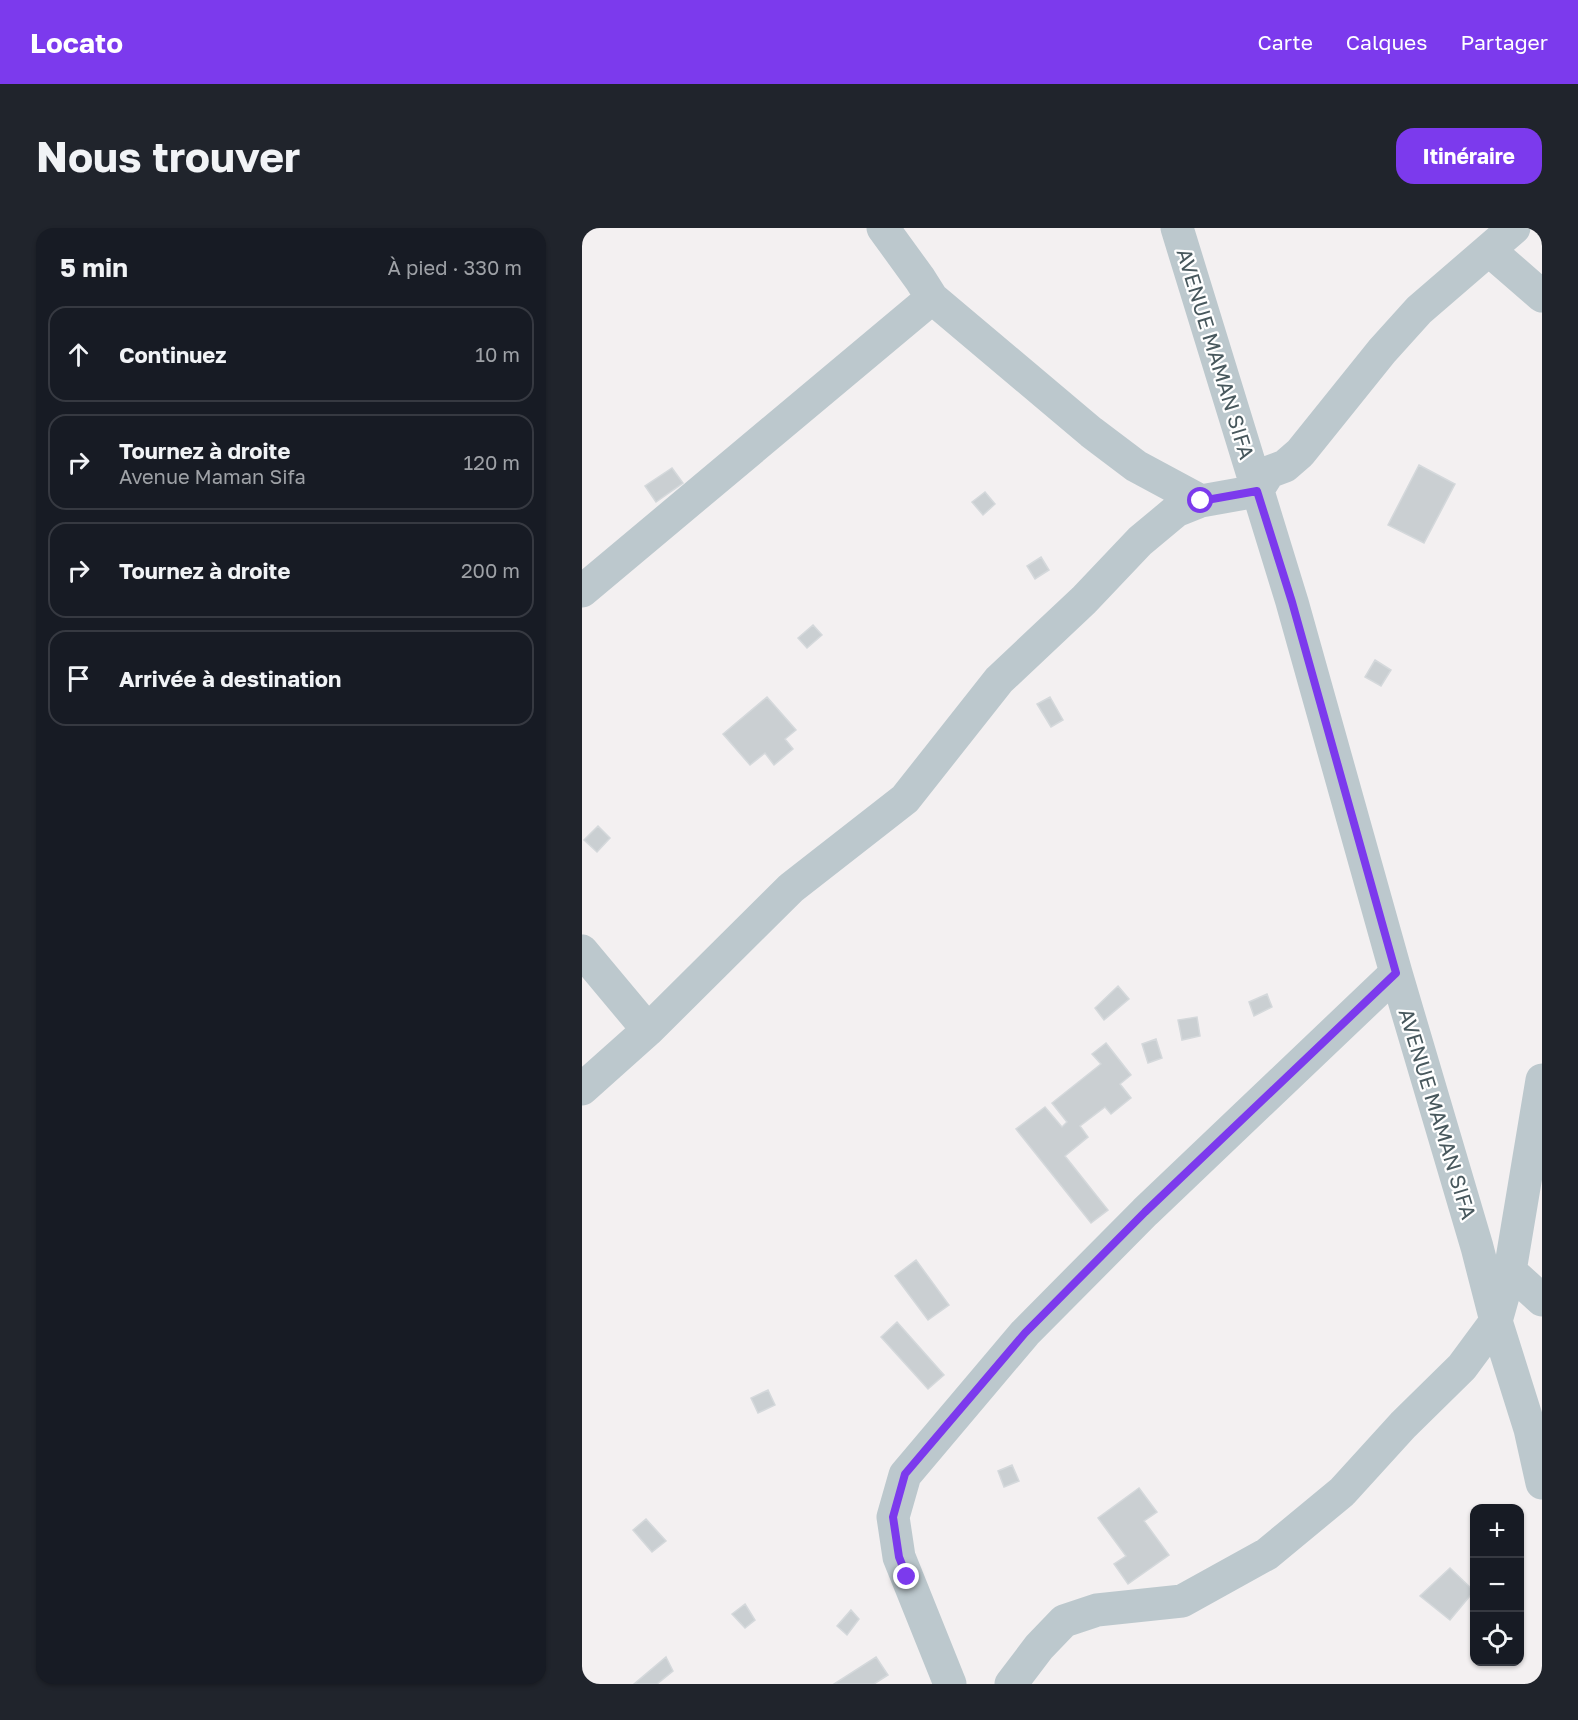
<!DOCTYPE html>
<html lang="fr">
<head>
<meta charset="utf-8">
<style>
	:root { --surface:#171b24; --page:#20242c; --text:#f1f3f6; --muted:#9ea1a6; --line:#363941; --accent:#7c3aed }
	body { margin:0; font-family:"Golos Text",sans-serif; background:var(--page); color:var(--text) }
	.controls { position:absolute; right:18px; bottom:18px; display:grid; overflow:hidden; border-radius:12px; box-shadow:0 2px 4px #0004 }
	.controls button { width:54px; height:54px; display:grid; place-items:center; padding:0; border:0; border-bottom:2px solid var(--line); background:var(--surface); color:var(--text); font:30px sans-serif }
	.stop { position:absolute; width:18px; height:18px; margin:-14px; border:4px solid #7c3aed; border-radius:50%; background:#fff }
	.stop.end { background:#7c3aed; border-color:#fff; box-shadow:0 2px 6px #0008 }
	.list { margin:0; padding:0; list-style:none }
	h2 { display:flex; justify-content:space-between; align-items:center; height:78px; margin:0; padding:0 24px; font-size:26px }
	h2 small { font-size:20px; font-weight:400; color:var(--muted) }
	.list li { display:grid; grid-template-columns:39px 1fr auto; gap:18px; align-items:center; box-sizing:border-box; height:96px; margin:0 12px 12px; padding:0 12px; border:2px solid var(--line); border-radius:18px }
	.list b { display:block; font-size:22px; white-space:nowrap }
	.list p { margin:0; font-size:20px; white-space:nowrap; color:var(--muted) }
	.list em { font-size:20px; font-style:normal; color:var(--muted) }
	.icon { flex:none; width:33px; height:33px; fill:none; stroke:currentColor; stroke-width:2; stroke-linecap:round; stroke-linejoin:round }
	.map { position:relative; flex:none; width:960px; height:1456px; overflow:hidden; border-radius:18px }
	header { display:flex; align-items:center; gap:36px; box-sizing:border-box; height:84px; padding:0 30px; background:var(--accent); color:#fff }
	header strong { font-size:28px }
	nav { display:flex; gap:33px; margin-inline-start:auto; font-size:21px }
	.intro { display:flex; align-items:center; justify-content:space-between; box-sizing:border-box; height:144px; padding:0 36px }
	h1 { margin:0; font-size:42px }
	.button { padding:15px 27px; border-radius:18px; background:var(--accent); color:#fff; font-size:21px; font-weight:700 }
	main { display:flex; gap:36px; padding:0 36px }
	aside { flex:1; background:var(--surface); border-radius:18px; box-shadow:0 2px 4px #0004 }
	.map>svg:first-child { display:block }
	.building { fill:#cacfd2; stroke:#d4d8db; stroke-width:1.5 }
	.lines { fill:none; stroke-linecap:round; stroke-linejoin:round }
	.minor { stroke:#bcc8cd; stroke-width:33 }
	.route { stroke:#7c3aed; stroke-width:8 }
	.labels { text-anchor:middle; stroke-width:4.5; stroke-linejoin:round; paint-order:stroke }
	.street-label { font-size:21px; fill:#48585d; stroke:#fff }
</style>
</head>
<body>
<header>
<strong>Locato</strong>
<nav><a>Carte</a><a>Calques</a><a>Partager</a></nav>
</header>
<div class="intro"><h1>Nous trouver</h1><a class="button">Itinéraire</a></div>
<main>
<aside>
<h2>5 min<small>À pied · 330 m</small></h2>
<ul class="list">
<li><svg class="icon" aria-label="ahead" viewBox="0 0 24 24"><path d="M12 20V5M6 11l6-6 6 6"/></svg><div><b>Continuez</b></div><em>10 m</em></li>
<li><svg class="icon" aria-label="right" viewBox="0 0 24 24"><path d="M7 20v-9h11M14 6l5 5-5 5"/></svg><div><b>Tournez à droite</b><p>Avenue Maman Sifa</p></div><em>120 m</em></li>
<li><svg class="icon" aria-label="right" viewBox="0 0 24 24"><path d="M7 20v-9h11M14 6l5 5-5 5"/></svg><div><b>Tournez à droite</b></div><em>200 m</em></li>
<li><svg class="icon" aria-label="arrive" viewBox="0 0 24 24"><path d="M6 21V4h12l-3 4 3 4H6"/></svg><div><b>Arrivée à destination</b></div></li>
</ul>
</aside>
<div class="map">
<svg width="960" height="1456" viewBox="0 0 960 1456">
	<rect width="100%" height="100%" fill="#f3f0f1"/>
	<path class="building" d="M837 237 873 256 842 315 806 297Z
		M90 240 101 255 74 274 63 258Z
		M403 264 413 276 401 287 390 274Z
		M459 329 467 342 453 351 445 338Z
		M231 397 240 407 225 420 216 410Z
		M793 432 809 442 799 458 783 449Z
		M185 469 214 502 203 511 211 521 192 537 183 525 168 537 141 506Z
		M468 469 481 492 469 499 455 476Z
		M16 598 28 610 15 624 2 612Z
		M536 758 547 771 522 792 513 780Z
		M685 766 690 779 672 788 667 774Z
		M615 789 618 808 600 812 596 792Z
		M574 811 580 830 566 835 560 816Z
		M524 815 549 847 538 856 549 870 529 886 523 879 498 898 506 909 483 928 526 982 509 995 434 901 463 879 480 899 485 894 470 875 519 836 510 826Z
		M334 1032 367 1077 346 1092 313 1048Z
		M315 1094 362 1147 346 1161 299 1109Z
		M186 1162 193 1177 176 1185 169 1170Z
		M430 1237 437 1253 422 1259 416 1243Z
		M557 1260 575 1284 562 1293 587 1327 546 1356 532 1336 544 1328 516 1290Z
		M64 1291 84 1313 70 1324 51 1302Z
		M868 1340 892 1363 868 1392 838 1368Z
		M163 1376 173 1392 163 1400 150 1386Z
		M269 1382 277 1391 265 1407 255 1398Z
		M84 1429 91 1443 75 1456H52Z
		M294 1429 306 1447 292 1456H252Z"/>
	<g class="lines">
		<path class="minor" d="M301 0 338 51 350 70 509 204 554 238 619 273
			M595 0 710 374 814 745 895 1019 914 1093 948 1201 960 1255
			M907 22 960 68
			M0 363 350 70
			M0 723 66 802
			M0 861 66 802 209 660 323 571 417 452 502 372 558 313 594 283 619 273 675 263 687 244 703 238 718 225 800 123 837 82 932 0
			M928 1043 960 1072
			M368 1456 317 1329 311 1289 323 1247 443 1105 563 984 814 745
			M429 1456 457 1419 482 1393 515 1382 600 1373 685 1326 760 1264 821 1197 880 1139 914 1093 928 1043 960 852"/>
	</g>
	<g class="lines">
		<path class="route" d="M325 1349 317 1329 311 1289 323 1246 443 1105 563 984 814 745 710 374 675 263 619 273"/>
	</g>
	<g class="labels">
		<g class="street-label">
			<text transform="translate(633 126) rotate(73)" y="7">AVENUE MAMAN SIFA</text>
			<text transform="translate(855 886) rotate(73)" y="7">AVENUE MAMAN SIFA</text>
		</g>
	</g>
</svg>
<div class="controls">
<button>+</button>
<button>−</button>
<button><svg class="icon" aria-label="locate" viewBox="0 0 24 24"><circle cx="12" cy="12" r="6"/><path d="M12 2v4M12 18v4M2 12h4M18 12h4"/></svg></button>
</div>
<div class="stop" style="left:619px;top:273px"></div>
<div class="stop end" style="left:325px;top:1349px"></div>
</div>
</main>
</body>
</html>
